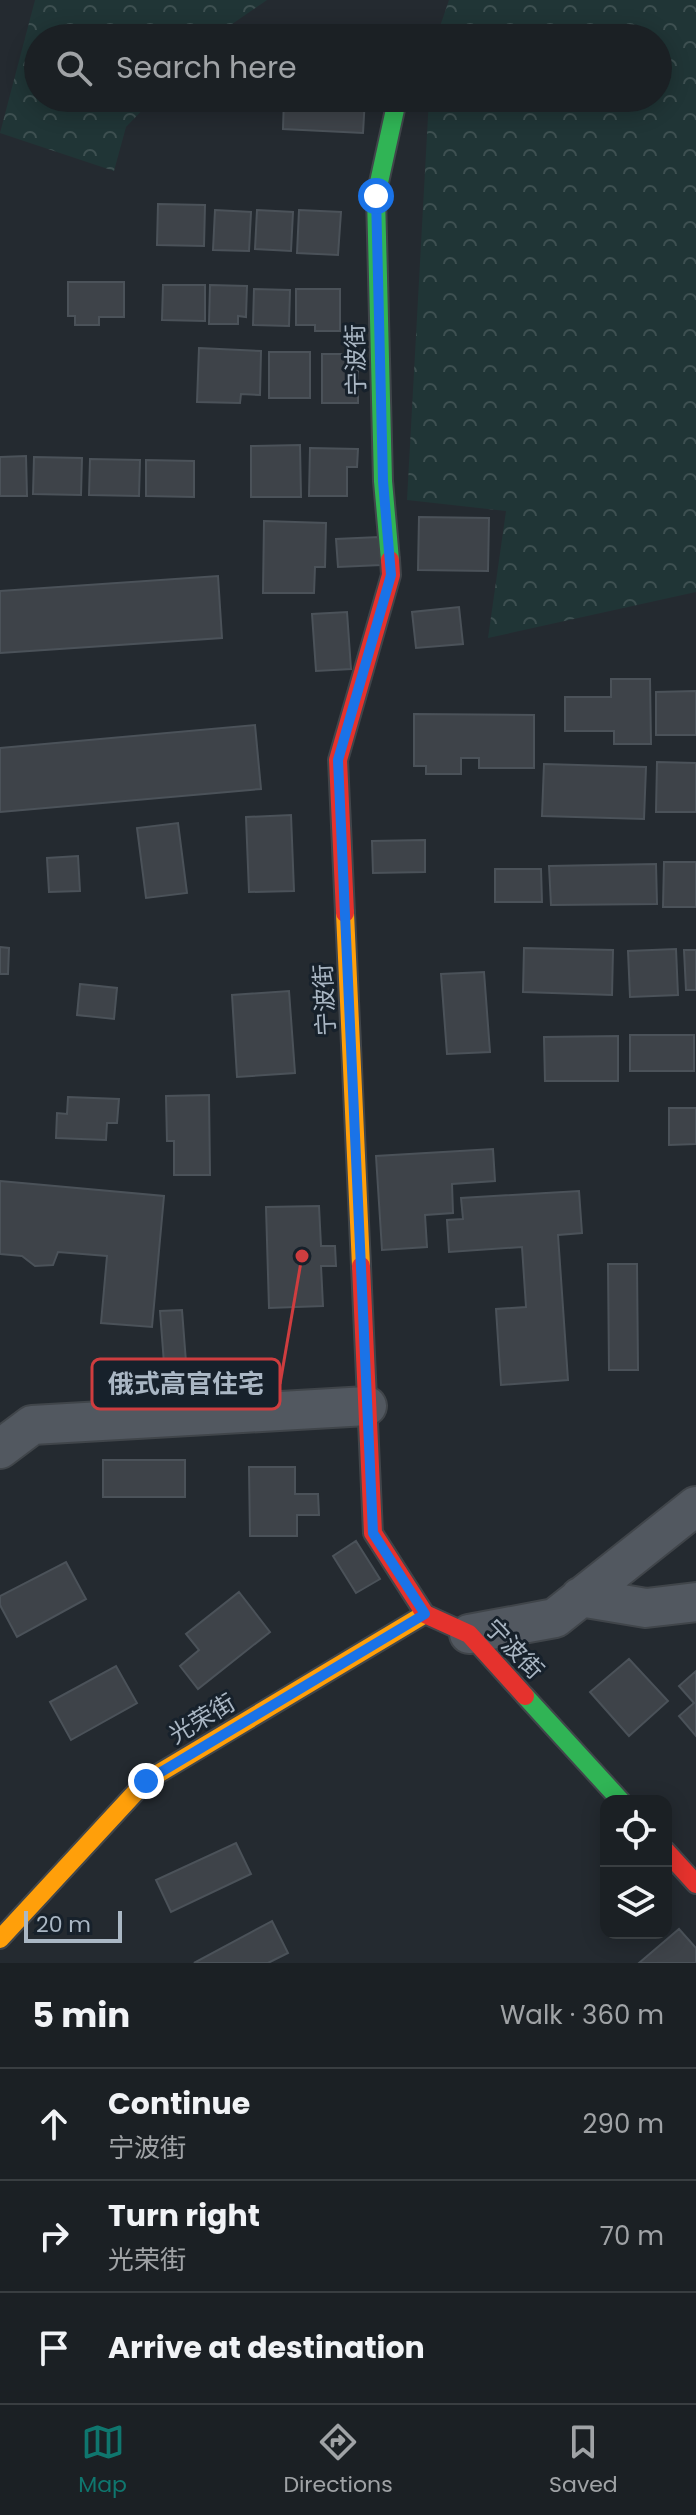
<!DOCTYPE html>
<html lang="en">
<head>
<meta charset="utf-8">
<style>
	:root { --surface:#1b2024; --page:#282d31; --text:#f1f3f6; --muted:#a0a3a6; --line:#393e41; --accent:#0f766e }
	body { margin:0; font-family:Poppins,"Noto Sans SC",sans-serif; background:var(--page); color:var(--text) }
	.controls { position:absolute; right:24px; bottom:24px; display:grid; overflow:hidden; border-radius:16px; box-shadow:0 4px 20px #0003 }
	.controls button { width:72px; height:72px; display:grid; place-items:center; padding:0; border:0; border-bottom:2px solid var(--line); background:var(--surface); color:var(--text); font:40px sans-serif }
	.scale { position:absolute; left:24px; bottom:20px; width:98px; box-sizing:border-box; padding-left:8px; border:4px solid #aab7c4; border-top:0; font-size:22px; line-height:28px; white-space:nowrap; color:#aab7c4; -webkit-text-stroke:6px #17212b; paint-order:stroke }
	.stop { position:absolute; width:24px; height:24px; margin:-18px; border:6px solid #1a73e8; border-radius:50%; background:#fff }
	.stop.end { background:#1a73e8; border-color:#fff; box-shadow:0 2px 8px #0008 }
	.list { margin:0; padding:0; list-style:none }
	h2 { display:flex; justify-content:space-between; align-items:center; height:104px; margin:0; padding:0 32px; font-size:34px }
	h2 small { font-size:26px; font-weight:400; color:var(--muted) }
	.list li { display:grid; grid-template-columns:52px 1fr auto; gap:24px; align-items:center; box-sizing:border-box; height:112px; padding:0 32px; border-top:2px solid var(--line) }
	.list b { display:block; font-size:30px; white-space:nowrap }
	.list p { margin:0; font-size:26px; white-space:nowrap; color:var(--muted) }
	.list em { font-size:26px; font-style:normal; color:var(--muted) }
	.icon { flex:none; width:44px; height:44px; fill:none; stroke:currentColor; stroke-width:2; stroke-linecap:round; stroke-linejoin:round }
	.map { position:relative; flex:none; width:696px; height:1963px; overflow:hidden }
	.search { position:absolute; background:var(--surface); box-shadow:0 4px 20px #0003; left:24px; right:24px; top:24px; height:88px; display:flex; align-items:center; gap:20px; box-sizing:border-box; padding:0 28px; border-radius:44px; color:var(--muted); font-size:30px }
	.sheet { height:440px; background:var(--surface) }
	nav { display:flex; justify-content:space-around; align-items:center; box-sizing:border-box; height:112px; border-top:2px solid var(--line); background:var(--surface); font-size:22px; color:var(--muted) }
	nav a { display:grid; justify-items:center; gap:4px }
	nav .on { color:var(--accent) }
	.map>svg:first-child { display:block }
	.forest { fill:url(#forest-crowns) }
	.building { fill:#3e4349; stroke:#4b5259; stroke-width:2 }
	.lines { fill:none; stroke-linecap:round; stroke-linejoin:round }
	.street-casing { stroke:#40454a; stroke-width:42 }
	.fast-casing { stroke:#40454a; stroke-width:22 }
	.slow-casing { stroke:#40454a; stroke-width:22 }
	.jam-casing { stroke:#40454a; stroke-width:22 }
	.street { stroke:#525860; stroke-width:38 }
	.fast { stroke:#30b455; stroke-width:18 }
	.slow { stroke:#ff9f0a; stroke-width:18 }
	.jam { stroke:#e5322d; stroke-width:18 }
	.route { stroke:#1a73e8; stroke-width:10 }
	.labels { text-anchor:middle; stroke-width:6; stroke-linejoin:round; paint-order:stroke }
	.street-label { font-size:24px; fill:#aab7c4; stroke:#17212b }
	.leader { fill:none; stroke:#cf3d3f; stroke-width:3 }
	.callout-dot { fill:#cf3d3f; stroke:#17212b; stroke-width:3 }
	.callout { fill:#17212b; stroke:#cf3d3f; stroke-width:3 }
	.callout-label { font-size:26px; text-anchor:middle; font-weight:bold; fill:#aab7c4 }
</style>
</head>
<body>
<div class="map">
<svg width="696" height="1963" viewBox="0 0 696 1963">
	<defs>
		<pattern id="forest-crowns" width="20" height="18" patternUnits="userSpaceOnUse" patternTransform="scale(2)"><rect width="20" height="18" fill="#203536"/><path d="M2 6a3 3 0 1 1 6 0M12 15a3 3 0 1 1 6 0" fill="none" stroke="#3e5051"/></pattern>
	</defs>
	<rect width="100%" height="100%" fill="#242a30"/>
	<path class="forest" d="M35 0H267L212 38H38V98H154L126 127 114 171 0 133Z
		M449 0H696V592L488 638 506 511 407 500 429 98H658V38H436Z"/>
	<path class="building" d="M284 98H365L363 133 283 129Z
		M158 204 205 205 204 246 157 245Z
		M215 210 251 212 249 251 213 250Z
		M257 210 293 212 291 251 255 249Z
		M299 210 341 212 338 255 297 253Z
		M68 282H124V317H99V325H75V316H68Z
		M163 285H205V321L162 320Z
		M210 285 247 286 246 317 238 316V324H209Z
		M254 289 290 290 289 326 253 325Z
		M296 289H340V331H315V325H296Z
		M199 348 261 351 260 395 241 394 240 403 197 402Z
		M269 352H310V398H269Z
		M322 354H358V403H322Z
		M300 445 301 497H251V446Z
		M310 448 358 449 357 467H347V496H309Z
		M26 456 27 496H0V457Z
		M34 457 82 458 81 495 33 494Z
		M90 459 140 460 139 496 89 495Z
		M146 460 194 461V497L146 496Z
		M419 517 489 518 488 571 418 570Z
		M264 521 326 523 325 567H315L314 593H263Z
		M379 537 381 565 338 567 336 539Z
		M218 576 222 638 0 653V591Z
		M459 607 463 644 416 648 412 612Z
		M347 612 351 669 316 671 312 614Z
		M611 679H650L651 744H614V731H565V697H611Z
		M696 691V735H656V692Z
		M414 714 534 715V768H479V758H461V774H426V766H414Z
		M255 725 261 789 0 812V748Z
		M657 762 696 763V812H656Z
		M544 764 646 767 644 819 542 816Z
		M291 815 294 891 249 892 246 817Z
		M178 823 187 893 146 898 137 828Z
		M425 840V872L373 873 372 841Z
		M78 856 80 891 49 892 47 858Z
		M664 862H696V907H663Z
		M656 864 657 904 551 905 549 866Z
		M495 869H541L542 902H495Z
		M0 947 9 948 8 974H0Z
		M524 948 613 950 612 995 523 992Z
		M676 949 678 995 630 997 628 951Z
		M684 950H696V990H686Z
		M484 972 490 1052 447 1054 441 974Z
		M80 984 117 988 114 1019 77 1015Z
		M289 991 295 1073 237 1077 232 995Z
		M630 1035H694V1071H630Z
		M618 1036V1081H545L544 1037Z
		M209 1095 210 1175H174V1141H167L166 1096Z
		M68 1097 119 1099 117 1123H107L106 1140 56 1138 57 1113 67 1114Z
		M669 1108H696V1144L669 1145Z
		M493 1149 495 1181 452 1184 453 1213 425 1215 427 1247 382 1250 376 1156Z
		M0 1181 164 1196 152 1327 101 1323 107 1256 58 1252 53 1265 35 1266 22 1256 0 1254Z
		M579 1191 582 1233 558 1235 568 1380 501 1385 496 1309 526 1307 522 1247 449 1252 447 1220 463 1219 461 1198Z
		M319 1206 321 1246H335L336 1266H321L323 1306 269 1308 266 1207Z
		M608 1264H637L638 1370H609Z
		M182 1310 188 1388 166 1390 160 1311Z
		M103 1460H185V1497H103Z
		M249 1467H295V1494H318L319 1515H297V1536H250Z
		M356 1541 380 1579 356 1593 333 1556Z
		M66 1562 86 1599 17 1637 0 1605V1596Z
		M239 1592 270 1632 198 1689 180 1666 199 1650 186 1634Z
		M629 1659 668 1701 629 1736 590 1692Z
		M116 1666 137 1703 71 1740 50 1702Z
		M696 1671V1736L679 1716 694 1703 679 1686Z
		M236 1843 251 1874 171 1912 156 1880Z
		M272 1921 288 1953 268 1963H194Z
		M679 1929 696 1948V1963H639Z"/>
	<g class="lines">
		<defs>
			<path id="street" d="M0 1449 32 1425 367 1406
				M580 1597 646 1608 696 1602
				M469 1634 555 1618 696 1506"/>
			<path id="fast" d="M390 560 383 481 376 196 396 105
				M525 1696 621 1801"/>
			<path id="slow" d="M345 913 361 1266
				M0 1939 146 1781 425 1614"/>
			<path id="jam" d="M345 913 338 760 391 575 390 560
				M361 1266 373 1533 425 1614 469 1634 525 1696
				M666 1851 696 1884"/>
		</defs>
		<use href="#street" class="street-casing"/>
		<use href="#fast" class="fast-casing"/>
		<use href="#slow" class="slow-casing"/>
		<use href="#jam" class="jam-casing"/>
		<use href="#street" class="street"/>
		<use href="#fast" class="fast"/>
		<use href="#slow" class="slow"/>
		<use href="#jam" class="jam"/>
	</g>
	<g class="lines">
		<path class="route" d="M146 1781 425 1614 373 1533 338 760 391 575 383 481 376 196"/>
	</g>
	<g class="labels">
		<g class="street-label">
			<text transform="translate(356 360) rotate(-91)" y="8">宁波街</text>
			<text transform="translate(325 1000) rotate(-93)" y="8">宁波街</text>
			<text transform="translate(514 1649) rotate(46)" y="8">宁波街</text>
			<text transform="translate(202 1719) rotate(-31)" y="8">光荣街</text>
		</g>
	</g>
	<path class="leader" d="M302 1256L280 1384"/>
	<circle class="callout-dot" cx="302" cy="1256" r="8"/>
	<rect class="callout" x="92" y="1359" width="188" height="50" rx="8"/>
	<g class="callout-label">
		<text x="186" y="1393">俄式高官住宅</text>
	</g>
</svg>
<div class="controls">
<button><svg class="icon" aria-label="locate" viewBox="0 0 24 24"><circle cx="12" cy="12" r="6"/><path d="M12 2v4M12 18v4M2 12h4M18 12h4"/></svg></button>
<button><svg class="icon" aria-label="layers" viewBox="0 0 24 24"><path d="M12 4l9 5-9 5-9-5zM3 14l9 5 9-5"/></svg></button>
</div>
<div class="scale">20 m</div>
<div class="stop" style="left:376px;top:196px"></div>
<div class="stop end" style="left:146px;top:1781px"></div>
<div class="search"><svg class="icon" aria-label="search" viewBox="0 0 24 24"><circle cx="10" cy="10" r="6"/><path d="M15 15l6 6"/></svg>Search here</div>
</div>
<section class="sheet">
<h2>5 min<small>Walk · 360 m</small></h2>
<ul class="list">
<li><svg class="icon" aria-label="ahead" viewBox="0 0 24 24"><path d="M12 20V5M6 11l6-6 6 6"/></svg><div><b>Continue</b><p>宁波街</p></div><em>290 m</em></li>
<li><svg class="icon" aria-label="right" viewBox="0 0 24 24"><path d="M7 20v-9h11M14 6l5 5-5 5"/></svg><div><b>Turn right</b><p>光荣街</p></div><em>70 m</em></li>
<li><svg class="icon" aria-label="arrive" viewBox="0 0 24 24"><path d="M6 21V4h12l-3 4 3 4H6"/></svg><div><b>Arrive at destination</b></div></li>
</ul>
</section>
<nav>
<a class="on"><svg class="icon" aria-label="map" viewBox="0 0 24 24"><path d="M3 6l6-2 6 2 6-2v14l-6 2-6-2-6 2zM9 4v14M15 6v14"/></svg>Map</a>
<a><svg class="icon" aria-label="directions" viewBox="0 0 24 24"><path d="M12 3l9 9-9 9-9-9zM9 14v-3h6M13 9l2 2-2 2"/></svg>Directions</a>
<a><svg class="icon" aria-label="saved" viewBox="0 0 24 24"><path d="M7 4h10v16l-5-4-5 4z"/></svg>Saved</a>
</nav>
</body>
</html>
